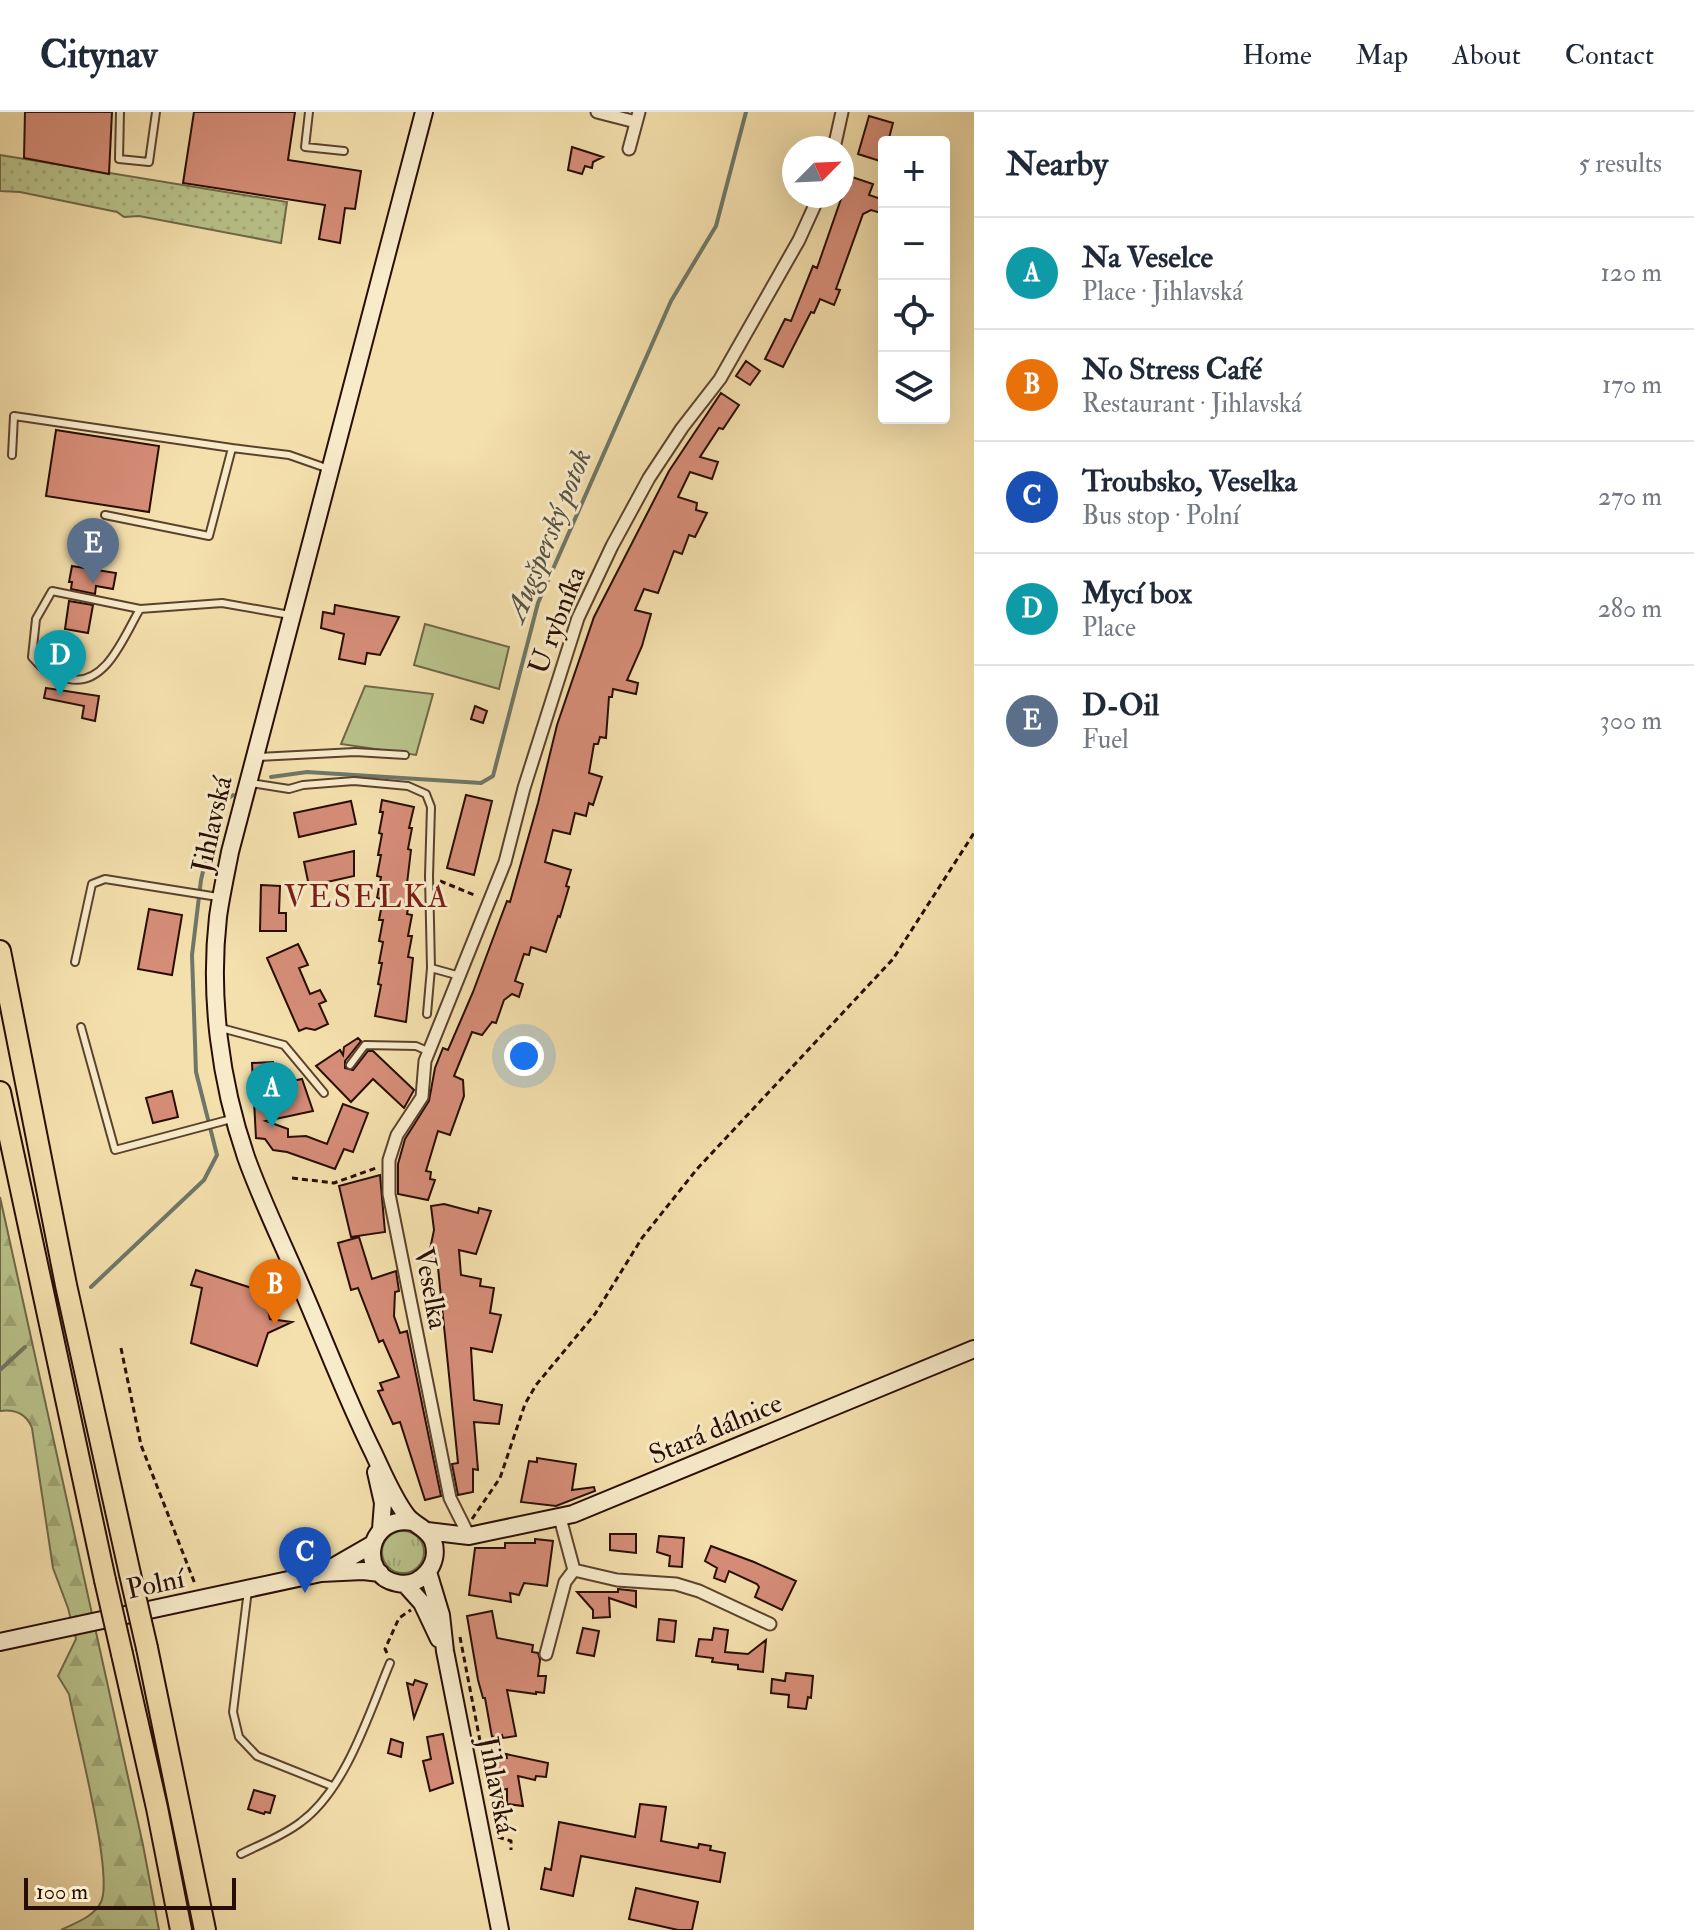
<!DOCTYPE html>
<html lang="en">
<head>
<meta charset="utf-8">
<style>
	:root { --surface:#fff; --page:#f6f6f7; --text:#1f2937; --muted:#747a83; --line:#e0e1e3; --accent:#111827 }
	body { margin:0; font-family:"IM FELL Double Pica",serif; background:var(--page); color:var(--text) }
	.controls { position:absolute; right:24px; top:24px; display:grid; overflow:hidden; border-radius:8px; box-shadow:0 8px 32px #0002 }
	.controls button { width:72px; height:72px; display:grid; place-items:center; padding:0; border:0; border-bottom:2px solid var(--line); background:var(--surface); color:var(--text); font:40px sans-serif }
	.compass { position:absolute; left:782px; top:24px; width:72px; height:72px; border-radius:50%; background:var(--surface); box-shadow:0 8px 32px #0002; rotate:66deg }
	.scale { position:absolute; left:24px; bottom:20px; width:212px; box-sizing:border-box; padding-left:8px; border:4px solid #280d04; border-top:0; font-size:22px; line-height:28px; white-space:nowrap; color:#280d04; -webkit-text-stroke:6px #f8ebca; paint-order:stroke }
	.you { position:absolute; left:524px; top:944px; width:28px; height:28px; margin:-20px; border:6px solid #fff; border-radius:50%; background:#1a73e8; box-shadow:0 0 0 12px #1a73e833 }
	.badge { display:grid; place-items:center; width:52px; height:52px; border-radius:50%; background:var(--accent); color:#fff; font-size:26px; font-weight:700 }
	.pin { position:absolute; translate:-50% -66px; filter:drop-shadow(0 2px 4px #0008) }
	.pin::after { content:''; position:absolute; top:42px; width:28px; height:24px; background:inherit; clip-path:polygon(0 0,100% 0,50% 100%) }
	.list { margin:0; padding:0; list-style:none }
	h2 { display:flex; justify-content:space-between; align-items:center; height:104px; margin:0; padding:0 32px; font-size:34px }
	h2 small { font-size:26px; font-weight:400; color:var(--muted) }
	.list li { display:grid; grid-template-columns:52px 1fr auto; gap:24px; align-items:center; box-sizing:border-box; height:112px; padding:0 32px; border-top:2px solid var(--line) }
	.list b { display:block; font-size:30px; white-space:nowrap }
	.list p { margin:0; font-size:26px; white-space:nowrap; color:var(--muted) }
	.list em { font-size:26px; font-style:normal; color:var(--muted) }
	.icon { flex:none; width:44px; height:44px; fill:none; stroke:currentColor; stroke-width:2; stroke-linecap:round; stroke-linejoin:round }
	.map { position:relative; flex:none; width:974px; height:1818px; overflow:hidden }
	header { display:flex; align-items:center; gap:48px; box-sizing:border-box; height:112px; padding:0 40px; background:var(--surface); border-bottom:2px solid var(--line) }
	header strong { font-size:38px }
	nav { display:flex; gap:44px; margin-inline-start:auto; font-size:28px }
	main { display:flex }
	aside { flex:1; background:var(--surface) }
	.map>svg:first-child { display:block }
	.grass { fill:url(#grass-tufts); stroke:#706848; stroke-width:2 }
	.forest { fill:url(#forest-firs); stroke:#706848; stroke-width:2 }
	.park { fill:url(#park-dots); stroke:#706848; stroke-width:2 }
	.pitch { fill:#b9c38b; stroke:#706848; stroke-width:2 }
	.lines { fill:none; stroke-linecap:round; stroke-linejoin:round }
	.stream { stroke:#6e7768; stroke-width:4 }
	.building { fill:#d68d78; stroke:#280d04; stroke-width:2 }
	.lane-casing { stroke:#5b422e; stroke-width:10 }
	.street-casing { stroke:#5b422e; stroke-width:15 }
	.secondary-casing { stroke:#280d04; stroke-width:20 }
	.highway-casing { stroke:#280d04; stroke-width:24 }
	.path { stroke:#280d04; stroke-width:3; stroke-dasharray:6 4; stroke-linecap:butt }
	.lane { stroke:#f8ebca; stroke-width:6 }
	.street { stroke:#f8ebca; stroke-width:11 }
	.secondary { stroke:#f8ebca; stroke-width:16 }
	.highway { stroke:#f4e0ad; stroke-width:20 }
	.highway-bridge-casing { stroke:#280d04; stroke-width:24; stroke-linecap:butt }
	.highway-bridge { stroke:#f4e0ad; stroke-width:20 }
	.labels { text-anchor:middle; stroke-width:6; stroke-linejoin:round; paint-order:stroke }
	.street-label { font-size:28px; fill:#280d04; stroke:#f8ebca }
	.water-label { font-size:30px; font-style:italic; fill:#565346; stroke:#f8ebca }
	.quarter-label { font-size:32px; letter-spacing:2px; fill:#7a1f14; stroke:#f8ebca }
</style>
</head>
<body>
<header>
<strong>Citynav</strong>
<nav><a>Home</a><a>Map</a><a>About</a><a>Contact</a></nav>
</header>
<main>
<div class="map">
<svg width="974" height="1818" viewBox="0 0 974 1818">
	<defs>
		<pattern id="grass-tufts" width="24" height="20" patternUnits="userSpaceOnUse" patternTransform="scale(2)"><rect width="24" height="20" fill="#b9c38b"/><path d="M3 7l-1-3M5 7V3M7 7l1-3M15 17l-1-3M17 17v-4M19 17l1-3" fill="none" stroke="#9fa676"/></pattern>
		<pattern id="forest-firs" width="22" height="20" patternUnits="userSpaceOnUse" patternTransform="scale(2)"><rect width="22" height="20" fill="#b9c38b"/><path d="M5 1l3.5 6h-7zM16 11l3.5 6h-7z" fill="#9fa676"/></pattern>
		<pattern id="park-dots" width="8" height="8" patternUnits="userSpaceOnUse" patternTransform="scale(2)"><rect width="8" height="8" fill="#b9c38b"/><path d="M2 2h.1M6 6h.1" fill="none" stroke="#9fa676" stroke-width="1.8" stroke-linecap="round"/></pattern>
	</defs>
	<rect width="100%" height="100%" fill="#f4e0ad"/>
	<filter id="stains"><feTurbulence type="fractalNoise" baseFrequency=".0025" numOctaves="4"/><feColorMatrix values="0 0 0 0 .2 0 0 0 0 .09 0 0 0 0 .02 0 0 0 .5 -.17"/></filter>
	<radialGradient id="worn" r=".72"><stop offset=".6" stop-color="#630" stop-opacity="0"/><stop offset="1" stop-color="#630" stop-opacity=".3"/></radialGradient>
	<path class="grass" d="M382 1440a21 21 0 1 1 42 0a21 21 0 1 1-42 0Z"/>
	<path class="forest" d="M0 1085 143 1733 159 1818H61C75 1811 94 1805 101 1790 114 1763 76 1620 69 1582L58 1564 76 1527 68 1496 53 1456 32 1316C26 1301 15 1297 0 1299Z"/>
	<path class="park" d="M0 43 287 90 281 131 139 104 124 105 117 100 20 80 0 79Z"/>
	<path class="pitch" d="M425 512 509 535 499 577 414 553Z
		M365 574 433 582 416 643 341 632Z"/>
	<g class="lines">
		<path class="stream" d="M271 665 307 660 481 671 493 664 538 491 671 189 716 114 746 0
			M91 1175 204 1068 217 1043 196 960 192 843 201 768 218 694 233 683
			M0 1258 25 1235"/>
	</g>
	<path class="building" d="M25 0H112L109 62 24 46Z
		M194 0H295L288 48 361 59 355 97 345 96 340 131 319 127 325 93 183 71Z
		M869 4 893 11 888 30H884V43L882 42 880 49 858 42Z
		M572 35 603 45 593 50 592 56 585 54 582 62 568 58Z
		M849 64 873 72 869 83 884 88V102L871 98 863 102 836 177 840 178 834 193 820 187 814 201 811 200 783 255 765 247 785 207 791 209 813 154 817 156Z
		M746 249 760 259 750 273 736 264Z
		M721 281 739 293 723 317 719 316 700 345 718 350 712 367 690 360 678 385 697 391 696 398 707 401 695 425 689 423 682 442 674 439 658 481 644 477 635 498 651 502 642 534 627 568 638 571 636 582 613 577 612 585H609L606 626 600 625 598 632H594L589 661 602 665 593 693 589 691 586 704 575 701 570 722 553 718 545 750 571 758 566 774 569 775 560 805 558 804 546 840 531 835 529 843 524 842 515 869 523 872 519 885 512 882 504 888 496 911 492 910 482 923 472 920 454 964 463 968 464 984 450 1023 438 1019 426 1059 431 1060 430 1067 435 1068 428 1088 398 1082V1052L405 1027 429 989 435 956 443 936 448 938 473 880 507 789 510 790 538 691 557 613 594 505 669 359Z
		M56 318 159 334 149 400 46 384Z
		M72 454 116 461 113 477 96 474 95 482 71 477 72 470H69Z
		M69 489 93 493 88 521 65 517Z
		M335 493 399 505 380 543 367 541 365 552 339 547 344 522 321 516 323 500 334 502Z
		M46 576 99 584 95 609 82 606 84 594 44 586Z
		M475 594 487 599 483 611 471 607Z
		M466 683 492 689 474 763 447 756Z
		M382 688 414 695 409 716H412L408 737 411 738 406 780 411 781 407 802 412 803 408 824H412L408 845 413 846 406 910 375 904 381 873 378 872 382 851H379L383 830 379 829 383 808H379L383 787 377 786 381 765 377 764 381 743H378L382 722 379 721 383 700H380Z
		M351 689 356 712 299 725 294 701Z
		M354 739V764L309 774 304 750Z
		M261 773 280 774 279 801H286V819H260Z
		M149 797 182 803 172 863 138 857Z
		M298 832 308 853 299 856 310 882 320 878 326 889 319 892 328 912 315 918 306 916 299 919 267 846Z
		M358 926 361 929 345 949V956L353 958 368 939H373L414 978 404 996 373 967 351 990 316 954 340 938 343 943 344 935Z
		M273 950 274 973 302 967 313 999 266 1009 288 1017V1025L306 1024 327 1032 343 992 368 1001 353 1040 344 1037 335 1057 287 1040 273 1038 265 1027 256 1026 252 951Z
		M172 979 178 1005 153 1011 146 986Z
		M380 1063 385 1120 351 1125 339 1074Z
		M444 1092 478 1101 479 1096 491 1099 476 1142 459 1138 461 1163 481 1167 480 1174 494 1176 490 1201 501 1203 492 1240 471 1236 474 1288 502 1293 499 1312 474 1310 478 1358 473 1357V1380L458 1383 452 1352 458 1351 437 1146 428 1147 434 1118 431 1094Z
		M359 1125 372 1167 396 1159 399 1179 395 1180 394 1204 400 1221 407 1219 441 1384 425 1388 400 1310 393 1312 378 1279 383 1278 380 1271 399 1265 383 1228 379 1230 358 1176 351 1178 338 1131Z
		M196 1158 264 1180 270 1207 292 1210 268 1221 257 1254 191 1231 202 1176 191 1173Z
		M537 1346 576 1352 572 1378 594 1375 595 1379 556 1394 521 1390 529 1349 537 1350Z
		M610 1422H636V1441L610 1438Z
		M659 1424 684 1426 682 1455 669 1454 670 1444 657 1440Z
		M535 1427 553 1429 547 1474 524 1471 519 1483 510 1481 511 1490 469 1483 475 1436H505V1431H535Z
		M711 1434 754 1450 796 1469 782 1498 755 1485 759 1475 757 1472 729 1459 725 1470 714 1466 717 1456 705 1449Z
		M618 1477 636 1479V1495L609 1486 610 1505 593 1506V1498L577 1480H618Z
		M492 1499 497 1526 533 1533 532 1540 538 1541 540 1548 538 1564H546L544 1581 536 1580V1582L507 1578 516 1624 503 1626 502 1623 492 1625 485 1586H483L478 1568 467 1504Z
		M659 1507 676 1509 674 1530 657 1528Z
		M583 1516 599 1519 594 1544 577 1541Z
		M714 1516 728 1518 725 1540 748 1542 766 1528 763 1560 738 1557V1553L712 1550 713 1546 696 1544 699 1527 712 1528Z
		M786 1561 813 1564 811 1586 808 1585 806 1597 788 1595 789 1583 771 1581 772 1567 785 1569Z
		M415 1568 427 1572 414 1606 407 1571 413 1573Z
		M443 1622 453 1671 430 1679 423 1649 431 1647 427 1625Z
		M391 1627 403 1631 401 1645 388 1641Z
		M506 1642 548 1651 546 1665 536 1664 535 1668 518 1664 523 1694 507 1692V1677L500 1678 494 1648 507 1646Z
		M254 1678 275 1684 270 1701 265 1700 264 1702 248 1697Z
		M640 1692 666 1695 661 1729 698 1736 699 1732 711 1734 710 1738 725 1741 720 1770 581 1744 573 1784 541 1777 545 1756 551 1758 559 1710 635 1725Z
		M636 1776 698 1790 692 1818H678L629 1807Z"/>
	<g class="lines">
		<defs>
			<path id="lane" d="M120 0 119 47 149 50 156 0
				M309 0 305 35 344 39
				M12 343 14 304 232 336
				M105 403 209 424 232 336 289 343 329 357
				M140 497 52 479 36 507 32 545C46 561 48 562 69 567 106 575 124 524 140 497L222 491 290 503
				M258 645 355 640 405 643
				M251 671 289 677 303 673 354 669 408 674 426 682 431 695 429 764 431 856 460 864
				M75 850 92 772 105 767 218 785
				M427 902 431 856
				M81 915 115 1038 235 1006
				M221 916 284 933 324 981
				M350 953 365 933 416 934 430 940
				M248 1478 233 1600 239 1625 257 1644 332 1674
				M241 1742C261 1732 283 1724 301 1710 346 1677 369 1601 390 1551"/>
			<path id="street" d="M597 0 636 10
				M834 36 842 0
				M629 37 639 0
				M560 1406 574 1458
				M469 1424 450 1386 389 1082V1048L397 1023 422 985 425 949 505 750 524 676 578 506 612 434 649 366 682 316 720 267 799 128 819 84
				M574 1458 617 1468 676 1472 699 1479 770 1512
				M546 1542 565 1470 574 1458"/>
			<path id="secondary" d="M376 1360 383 1391 381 1417
				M413 1410C367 1402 357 1463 397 1471 421 1476 441 1452 433 1429 428 1416 415 1414 407 1404 393 1386 383 1361 373 1340 347 1288 326 1232 303 1179 284 1134 262 1090 246 1045 220 969 209 884 218 805 221 783 226 761 230 740L424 0
				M427 1419 469 1424 573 1402 974 1237
				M326 1459 373 1432
				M428 1460 441 1503 445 1539 500 1818
				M405 1472 422 1491 439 1527
				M0 1530 321 1461 363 1459 380 1461"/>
			<path id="highway" d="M0 839 66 1173 130 1462
				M0 980 105 1468
				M147 1536 205 1818
				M122 1542 157 1696 181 1818"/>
		</defs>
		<use href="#lane" class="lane-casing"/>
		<use href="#street" class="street-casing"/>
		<use href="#secondary" class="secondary-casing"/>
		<use href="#highway" class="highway-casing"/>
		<path class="path" d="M440 769 477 784
			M292 1066 334 1071 376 1056
			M121 1236 141 1333 195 1472
			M472 1407 500 1366 525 1292 536 1273 595 1202 642 1126 697 1057 893 847 974 721
			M460 1525 491 1686
			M387 1541 385 1537 399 1506 411 1498
			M498 1725 511 1729V1738"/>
		<use href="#lane" class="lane"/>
		<use href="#street" class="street"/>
		<use href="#secondary" class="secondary"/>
		<use href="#highway" class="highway"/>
		<defs>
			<path id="highway-bridge" d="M130 1462 147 1536
				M105 1468 122 1542"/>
		</defs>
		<use href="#highway-bridge" class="highway-bridge-casing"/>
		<use href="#highway-bridge" class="highway-bridge"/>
	</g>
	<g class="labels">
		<g class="street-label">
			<text transform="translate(556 508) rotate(-69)" y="10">U rybníka</text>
			<text transform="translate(211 712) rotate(-77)" y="10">Jihlavská</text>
			<text transform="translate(432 1176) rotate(79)" y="10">Veselka</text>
			<text transform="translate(715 1316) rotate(-23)" y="10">Stará dálnice</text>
			<text transform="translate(155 1471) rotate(-12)" y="10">Polní</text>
			<text transform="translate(498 1673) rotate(79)" y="10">Jihlavská</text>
		</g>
		<g class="water-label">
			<text transform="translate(548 423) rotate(-68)" y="10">Augšperský potok</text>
		</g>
		<g class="quarter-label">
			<text x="367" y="795">VESELKA</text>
		</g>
	</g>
	<rect width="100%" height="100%" filter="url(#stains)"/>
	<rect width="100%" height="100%" fill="url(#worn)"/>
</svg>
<div class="controls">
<button>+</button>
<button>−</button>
<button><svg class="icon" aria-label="locate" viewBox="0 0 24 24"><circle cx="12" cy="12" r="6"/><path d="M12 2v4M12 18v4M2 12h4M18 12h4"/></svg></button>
<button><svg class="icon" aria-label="layers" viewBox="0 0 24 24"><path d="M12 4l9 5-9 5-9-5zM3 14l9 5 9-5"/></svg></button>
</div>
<svg class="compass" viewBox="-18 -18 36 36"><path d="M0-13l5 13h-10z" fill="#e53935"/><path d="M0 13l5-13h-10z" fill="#747a83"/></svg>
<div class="scale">100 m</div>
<div class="you"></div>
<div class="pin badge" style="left:272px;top:1016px;background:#0f9aa8">A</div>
<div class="pin badge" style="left:275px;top:1213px;background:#e8710a">B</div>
<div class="pin badge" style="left:305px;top:1481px;background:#1a4fb4">C</div>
<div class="pin badge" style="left:60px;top:584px;background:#0f9aa8">D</div>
<div class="pin badge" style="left:93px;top:472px;background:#5c6f8a">E</div>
</div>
<aside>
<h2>Nearby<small>5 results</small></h2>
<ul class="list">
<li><span class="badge" style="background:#0f9aa8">A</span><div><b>Na Veselce</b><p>Place · Jihlavská</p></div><em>120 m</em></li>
<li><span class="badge" style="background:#e8710a">B</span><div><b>No Stress Café</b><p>Restaurant · Jihlavská</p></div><em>170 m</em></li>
<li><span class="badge" style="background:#1a4fb4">C</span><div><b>Troubsko, Veselka</b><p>Bus stop · Polní</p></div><em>270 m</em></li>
<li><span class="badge" style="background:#0f9aa8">D</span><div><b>Mycí box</b><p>Place</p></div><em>280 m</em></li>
<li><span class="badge" style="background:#5c6f8a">E</span><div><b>D-Oil</b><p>Fuel</p></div><em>300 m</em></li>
</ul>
</aside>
</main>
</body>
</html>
